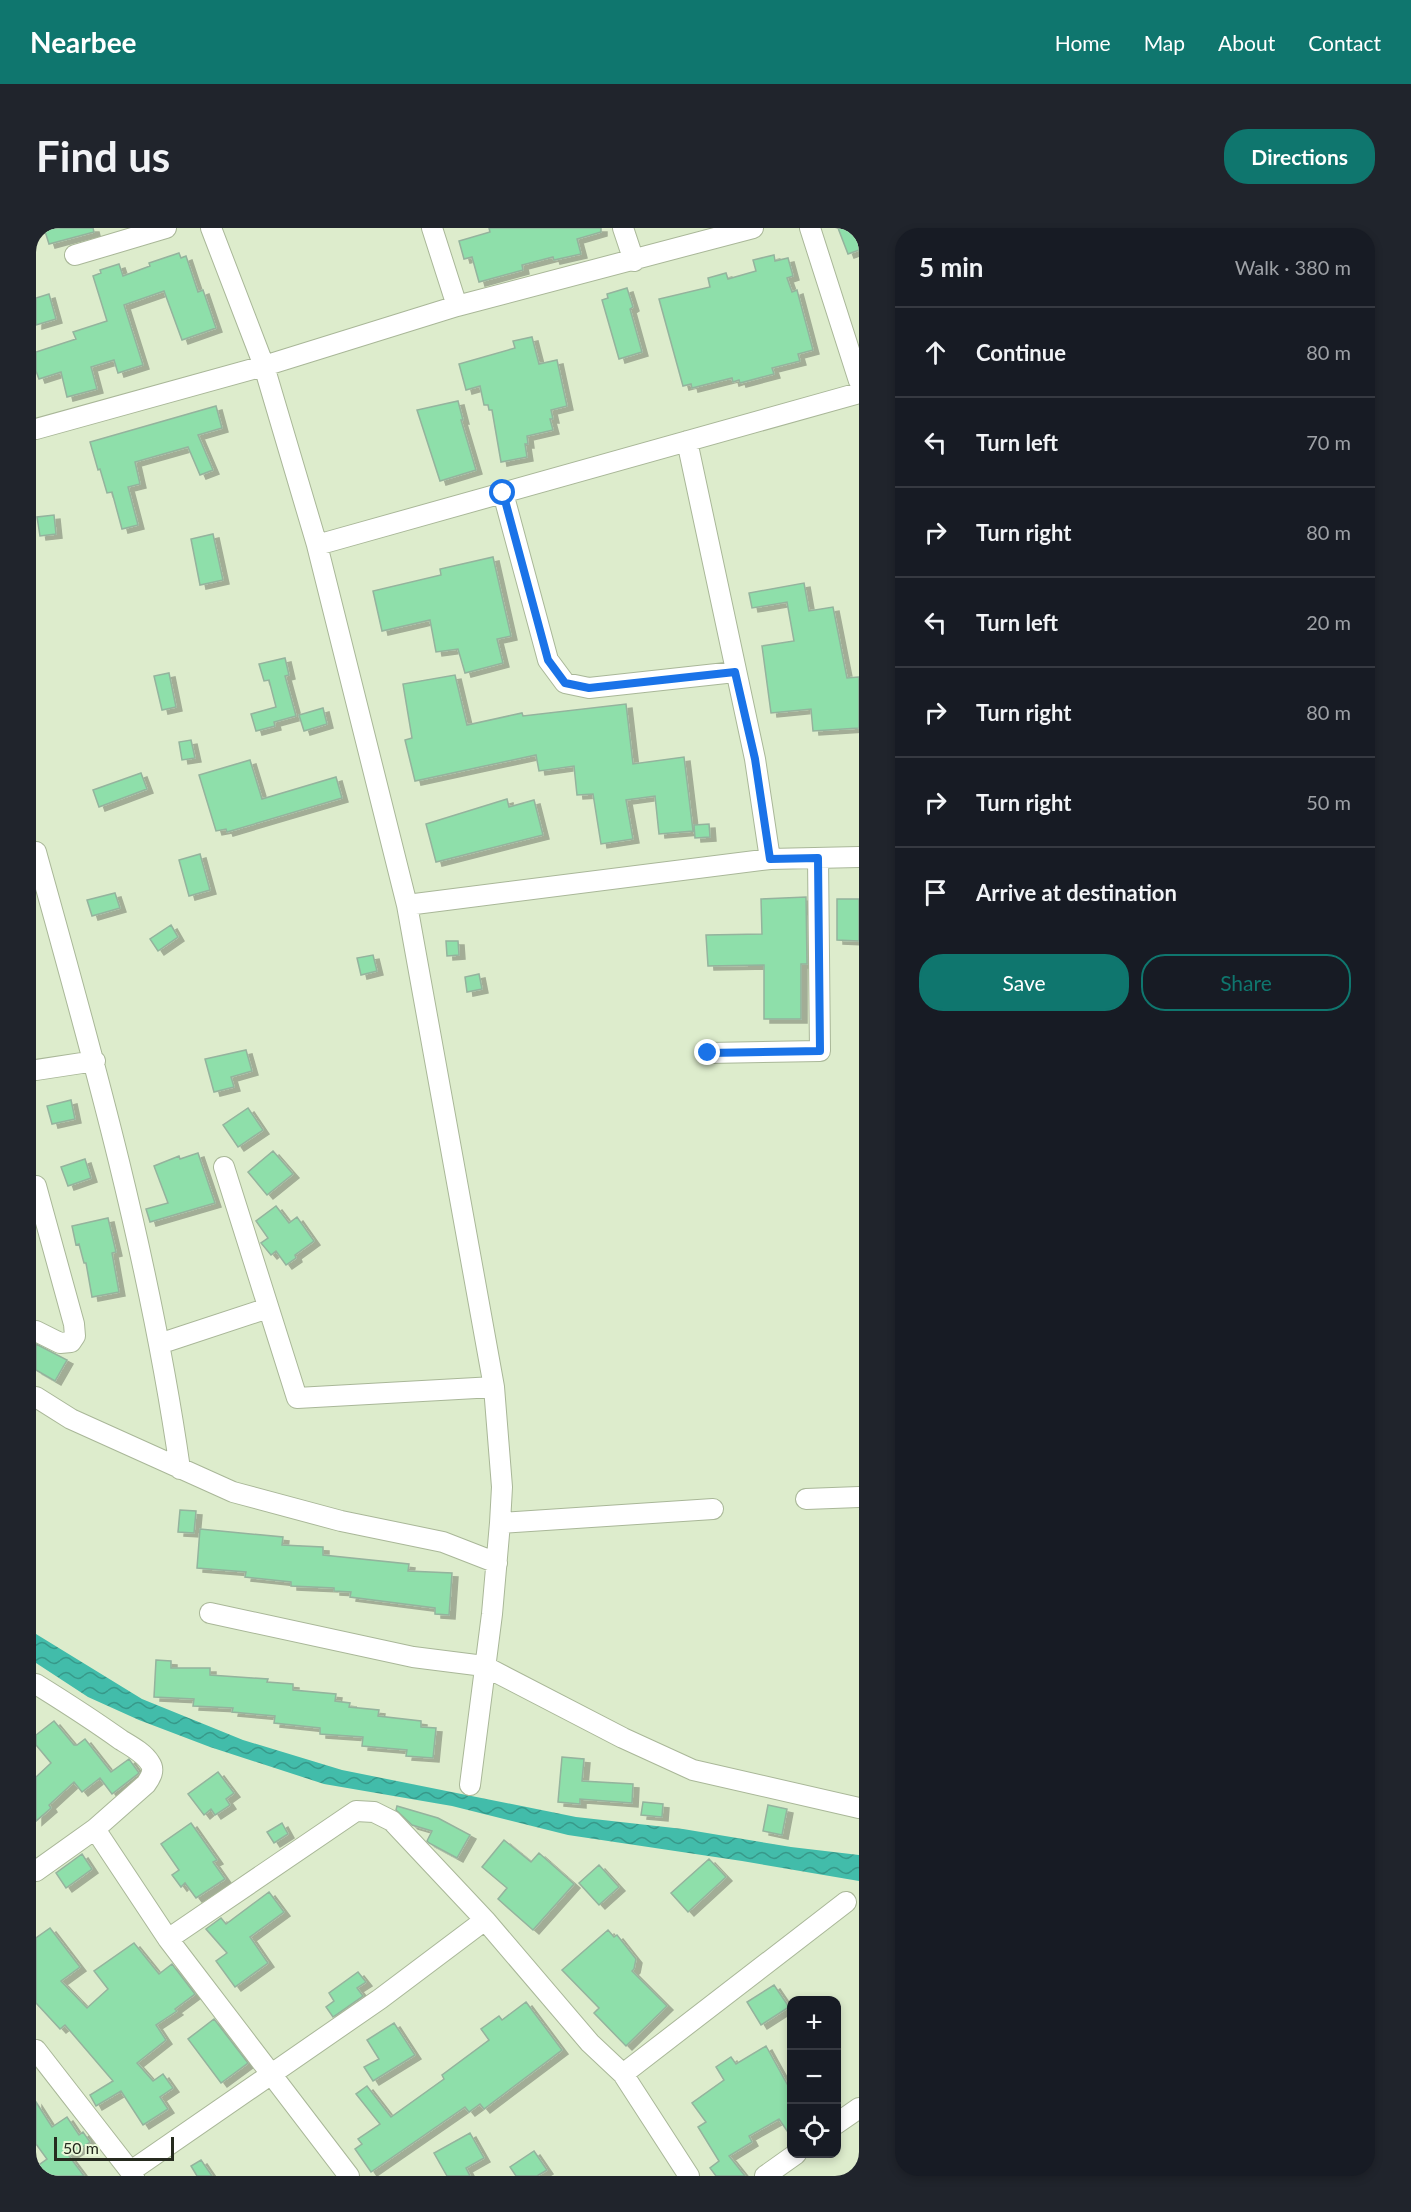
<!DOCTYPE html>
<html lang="en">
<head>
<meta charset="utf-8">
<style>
	:root { --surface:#171b24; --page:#20242c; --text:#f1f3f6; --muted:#9ea1a6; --line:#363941; --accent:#0f766e }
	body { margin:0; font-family:Lato,sans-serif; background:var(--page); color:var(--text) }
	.controls { position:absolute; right:18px; bottom:18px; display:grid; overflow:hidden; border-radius:12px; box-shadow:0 3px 9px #0003 }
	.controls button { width:54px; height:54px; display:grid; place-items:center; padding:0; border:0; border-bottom:2px solid var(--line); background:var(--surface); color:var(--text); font:30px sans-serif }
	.scale { position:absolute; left:18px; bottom:15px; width:120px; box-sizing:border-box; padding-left:6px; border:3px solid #262b1f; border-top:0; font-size:16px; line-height:21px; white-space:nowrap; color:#262b1f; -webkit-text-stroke:4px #eaf9d9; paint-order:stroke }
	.stop { position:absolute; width:18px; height:18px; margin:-14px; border:4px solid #1a73e8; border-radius:50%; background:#fff }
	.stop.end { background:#1a73e8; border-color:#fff; box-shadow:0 2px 6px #0008 }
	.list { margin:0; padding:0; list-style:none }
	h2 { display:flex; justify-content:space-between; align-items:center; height:78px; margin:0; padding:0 24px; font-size:26px }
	h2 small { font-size:20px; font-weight:400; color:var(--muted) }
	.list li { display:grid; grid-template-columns:39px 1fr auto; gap:18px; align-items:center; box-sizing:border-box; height:90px; padding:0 24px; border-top:2px solid var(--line) }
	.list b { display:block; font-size:22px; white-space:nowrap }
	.list em { font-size:20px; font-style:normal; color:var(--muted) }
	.actions { display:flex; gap:12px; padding:18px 24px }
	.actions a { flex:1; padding:14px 0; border:2px solid var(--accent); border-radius:24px; text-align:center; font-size:21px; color:var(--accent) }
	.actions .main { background:var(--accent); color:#fff }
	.icon { flex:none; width:33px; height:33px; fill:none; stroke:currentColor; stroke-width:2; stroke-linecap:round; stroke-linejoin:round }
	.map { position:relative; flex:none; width:823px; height:1948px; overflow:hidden; border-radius:24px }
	header { display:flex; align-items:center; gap:36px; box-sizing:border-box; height:84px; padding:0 30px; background:var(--accent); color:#fff }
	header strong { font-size:28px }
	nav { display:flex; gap:33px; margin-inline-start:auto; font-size:21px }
	.intro { display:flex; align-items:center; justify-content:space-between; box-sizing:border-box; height:144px; padding:0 36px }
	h1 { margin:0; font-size:42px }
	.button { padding:15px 27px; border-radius:24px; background:var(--accent); color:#fff; font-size:21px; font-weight:700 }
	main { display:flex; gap:36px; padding:0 36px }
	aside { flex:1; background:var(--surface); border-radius:24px; box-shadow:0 3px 9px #0003 }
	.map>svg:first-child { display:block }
	.water { fill:url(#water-waves) }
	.building { fill:#8edfaa; stroke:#94b39d; stroke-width:1.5; filter:url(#shadow) }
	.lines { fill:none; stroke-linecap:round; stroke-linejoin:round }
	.minor-casing { stroke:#a9b798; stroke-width:22 }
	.minor { stroke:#fff; stroke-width:20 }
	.route { stroke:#1a73e8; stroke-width:8 }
</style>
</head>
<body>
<header>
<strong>Nearbee</strong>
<nav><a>Home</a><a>Map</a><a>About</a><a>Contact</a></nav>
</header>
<div class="intro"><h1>Find us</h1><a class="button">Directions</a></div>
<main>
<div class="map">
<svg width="823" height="1948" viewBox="0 0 823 1948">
	<defs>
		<pattern id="water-waves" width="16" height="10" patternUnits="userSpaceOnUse" patternTransform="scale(1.5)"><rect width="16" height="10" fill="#42bcaa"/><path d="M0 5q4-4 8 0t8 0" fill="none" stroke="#37998a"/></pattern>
		<filter id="shadow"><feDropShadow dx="6" dy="4" stdDeviation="0" flood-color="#0004"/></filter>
	</defs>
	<rect width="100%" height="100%" fill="#ddeccc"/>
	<path class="water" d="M0 1406 106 1471 207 1512 306 1542 540 1589 647 1601 755 1619 823 1627V1653L706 1633 532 1607 416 1578 288 1556 174 1519 103 1492 52 1469 0 1435Z"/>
	<path class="building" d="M8 0H57L58 4 13 16Z
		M453 0H565V4L541 11 545 26 518 32 517 29 486 37 487 42 443 54 436 29 428 31 423 13 454 4Z
		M802 0H823V22L812 26Z
		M143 25 145 30 150 28 162 64 167 62 180 100 146 112 128 63 88 77 107 137 82 145 78 132 55 139 61 161 31 169 25 144 3 151 0 143V124L40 111 37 104 71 93 57 48 65 45 64 42 83 36 87 48 114 38 113 35Z
		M738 27 739 33 752 30 757 48 751 50 756 64 761 62 777 122 762 126 764 133 736 140 738 146 704 155 703 152 697 154 696 150 656 160 655 156 647 158 623 71 674 59 672 50 690 45 692 51 720 43 717 32Z
		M591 60 597 79 594 81 606 124 583 131 566 72 572 70 571 66Z
		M13 66 20 91 0 97V70Z
		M496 109 503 136 521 132 531 178 515 182 517 191H514L517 202 491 208 492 216H489L491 229 465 234 456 182H453L452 177H448L444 158 430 162 423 136 479 120 477 113Z
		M422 173 427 192H425L440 242 404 253 381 182Z
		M180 178 186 200 162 207 177 242 164 247 152 219 99 234 104 256 92 259 102 297 86 301 76 264 71 265 64 241 62 242 54 214Z
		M18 287 20 306 4 308 1 289Z
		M177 306 187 352 164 357 155 311Z
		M457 329 475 408 461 411 467 435 429 445 422 421 400 424 394 392 346 403 337 363 405 347 404 341Z
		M768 355 773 383 797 379 811 450 823 449V500L777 503 775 481 735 485 726 418 758 413 751 374 716 380 713 365Z
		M249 430 253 447 249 448 260 488 238 494 239 498 220 503 215 486 240 479 233 452 228 453 223 436Z
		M133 445 140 479 126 482 118 448Z
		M419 447 431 497 486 485 487 488 590 476 597 536 648 529 657 603 623 606 619 568 590 572 597 611 565 616 557 566 541 567 538 538 503 543 500 527 379 553 369 512 376 510 367 456Z
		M287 480 291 496 268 503 263 487Z
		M155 512 159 530 146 532 143 514Z
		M214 532 226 571 300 549 306 570 191 604 190 601 180 603 163 547Z
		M105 545 111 561 63 579 57 562Z
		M471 571 473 579 498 572 507 607 400 634 390 596Z
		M673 596 674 609 659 610 658 597Z
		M164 626 174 662 153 668 143 632Z
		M79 665 84 680 56 688 51 672Z
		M770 669 771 736H765V791H728V737L672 738 670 707 726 706 725 671Z
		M801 671H823V713L801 712Z
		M135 697 142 709 122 723 114 711Z
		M410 713H422L423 727 411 728Z
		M337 727 341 743 325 747 321 730Z
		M443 746 446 761 431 764 429 749Z
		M210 822 216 843 195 849 198 859 178 864 169 831Z
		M35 872 39 891 16 896 11 878Z
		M212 880 227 902 202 919 187 897Z
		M237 923 257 946 231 967 212 944Z
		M162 925 179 975 114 994 110 981 132 975 118 938 143 928 144 931Z
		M49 931 55 950 32 958 25 939Z
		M240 978 253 995 261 989 278 1013 259 1027 260 1030 250 1037 240 1023 235 1027 225 1015 232 1010 220 993Z
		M72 990 80 1024 76 1025 83 1064 56 1069 50 1035H48L43 1016 40 1017 36 998Z
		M0 1116 31 1132 19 1153 0 1142Z
		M144 1282 160 1283 158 1305 142 1304Z
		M164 1301 247 1309 246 1317 287 1319V1327L373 1336 372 1343 416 1345 413 1387 399 1386V1380L314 1369 315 1364 298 1363V1360L255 1358V1354L209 1349 210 1344 161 1340Z
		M120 1432 135 1433V1440H174V1447L232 1451 231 1454 257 1456V1462L300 1466 299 1473 314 1475 313 1479 343 1482 342 1488 385 1493V1499L400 1500 397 1530 370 1528 371 1522 326 1518 327 1509 284 1506V1500L238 1495 239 1488 196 1484 197 1480 157 1478 158 1471 118 1469Z
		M18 1493 38 1517H41L49 1511 75 1544 93 1531 103 1545 76 1566 64 1550 46 1564 38 1554 13 1577 15 1580 0 1593V1549L15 1535 0 1517V1507Z
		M526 1529 548 1531 546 1553 597 1556 596 1575 544 1571V1576L522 1574Z
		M182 1544 198 1565 190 1571 194 1577 179 1587 175 1581 168 1587 152 1566Z
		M607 1574 627 1576 626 1589 605 1587Z
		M732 1577 751 1581 746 1607 727 1603Z
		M361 1578 402 1590 434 1607 421 1630 393 1615 391 1613 396 1603 376 1597 360 1582Z
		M155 1595 181 1632 177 1634 189 1651 160 1670 149 1655 145 1659 136 1647 143 1642 125 1616Z
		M246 1595 252 1606 238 1615 231 1604Z
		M468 1612 495 1634 503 1625 538 1656 497 1702 462 1671 471 1660 446 1639Z
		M46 1626 56 1641 30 1660 20 1645Z
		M673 1631 690 1649 652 1684 635 1665Z
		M563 1637 583 1659 563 1677 543 1655Z
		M233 1664 248 1684 214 1709 232 1735 199 1759 180 1733 191 1725 170 1701 185 1690 190 1696Z
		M14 1700 44 1739 25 1753 51 1780 72 1761 58 1743 98 1715 123 1746 136 1736 159 1766 139 1781 141 1783 120 1797 130 1812 101 1835 117 1853 127 1846 137 1860 124 1869 132 1881 107 1897 85 1863 60 1878 54 1867 77 1853 29 1797 24 1801 0 1775V1710Z
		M572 1702 578 1709 581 1707 600 1731 598 1741 596 1743 631 1778 590 1818 558 1785 563 1780 526 1742Z
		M322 1744 330 1754 321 1760 327 1768 297 1789 290 1779 298 1773 293 1765Z
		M738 1757 753 1779 725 1797 711 1774Z
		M490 1774 526 1822 448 1881 444 1876 433 1884 429 1879 335 1944 319 1921 326 1916 322 1911 344 1896 320 1866 331 1858 355 1889 408 1851 406 1847 453 1812 445 1801 463 1788 466 1792Z
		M178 1791 212 1835 185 1855 152 1811Z
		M358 1795 379 1827 337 1853 328 1839 343 1831 331 1812Z
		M730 1818 756 1865V1910L743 1891 713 1908 716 1914 693 1928 709 1948H680L674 1940 683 1933 662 1899 670 1894 656 1875 688 1852 680 1839 695 1829 700 1836Z
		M0 1874 16 1899 31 1889 43 1907 47 1904 54 1914 33 1928 48 1948H0V1939L11 1931 0 1916Z
		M434 1905 448 1930 430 1940 434 1948H411L398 1925Z
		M498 1923 511 1942 501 1948H480L474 1939Z
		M165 1932 176 1948H161L155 1938Z"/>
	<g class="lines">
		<defs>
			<path id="minor" d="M175 0 228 138 281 317 371 677 458 1159 466 1259 464 1295 456 1386 434 1557
				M396 0 421 78
				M587 0 598 33
				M774 0 823 153
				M39 27 130 0
				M0 201 228 138 421 78 717 0
				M651 213 719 531 734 631
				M467 265 512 432 529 455 553 460 699 444
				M281 317 823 165
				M0 624C57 828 114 1031 144 1241
				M371 677 734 631 823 629
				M672 825 784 823 782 630
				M0 842 59 833
				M188 939 261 1170 458 1159
				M0 958 38 1096 39 1108 35 1114 24 1115 0 1103
				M123 1116 232 1080
				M0 1169 35 1191 197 1264 305 1293 407 1314 461 1335
				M770 1271 823 1269
				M464 1295 677 1281
				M174 1385 377 1429 448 1438 587 1510 657 1542 823 1580
				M0 1456C29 1474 57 1492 85 1512 95 1518 108 1525 114 1535 119 1542 115 1549 110 1556L59 1601 0 1643
				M59 1601 132 1711 313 1948
				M132 1711 320 1583 338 1584 356 1593 449 1692 554 1815 587 1846 653 1948
				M0 1822 98 1948
				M587 1846 810 1674
				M800 1896 823 1880
				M95 1943 344 1771 449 1692
				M729 1948 760 1926"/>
		</defs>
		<use href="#minor" class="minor-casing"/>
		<use href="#minor" class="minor"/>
	</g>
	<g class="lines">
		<path class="route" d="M467 265 512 432 529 455 553 460 699 444 719 531 734 631 782 630 784 823 672 825"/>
	</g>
</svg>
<div class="controls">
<button>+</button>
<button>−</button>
<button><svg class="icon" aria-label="locate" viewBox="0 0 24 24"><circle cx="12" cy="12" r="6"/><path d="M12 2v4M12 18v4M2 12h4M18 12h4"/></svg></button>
</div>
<div class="scale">50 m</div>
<div class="stop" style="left:467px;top:265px"></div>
<div class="stop end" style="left:672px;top:825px"></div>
</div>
<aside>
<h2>5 min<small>Walk · 380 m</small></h2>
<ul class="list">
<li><svg class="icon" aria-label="ahead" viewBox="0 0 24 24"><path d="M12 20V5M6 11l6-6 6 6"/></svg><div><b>Continue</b></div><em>80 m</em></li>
<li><svg class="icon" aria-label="left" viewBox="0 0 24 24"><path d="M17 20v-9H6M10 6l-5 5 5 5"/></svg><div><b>Turn left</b></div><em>70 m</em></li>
<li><svg class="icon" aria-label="right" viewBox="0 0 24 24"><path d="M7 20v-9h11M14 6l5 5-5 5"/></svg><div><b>Turn right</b></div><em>80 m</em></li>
<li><svg class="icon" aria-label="left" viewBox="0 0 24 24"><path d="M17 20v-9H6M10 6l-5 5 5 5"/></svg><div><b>Turn left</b></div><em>20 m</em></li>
<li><svg class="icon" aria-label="right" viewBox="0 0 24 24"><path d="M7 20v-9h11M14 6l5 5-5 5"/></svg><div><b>Turn right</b></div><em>80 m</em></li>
<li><svg class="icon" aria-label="right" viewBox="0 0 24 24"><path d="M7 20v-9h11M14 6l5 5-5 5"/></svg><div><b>Turn right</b></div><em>50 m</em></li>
<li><svg class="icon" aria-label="arrive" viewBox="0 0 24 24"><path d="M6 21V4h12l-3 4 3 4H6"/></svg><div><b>Arrive at destination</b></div></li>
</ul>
<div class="actions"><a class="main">Save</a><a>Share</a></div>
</aside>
</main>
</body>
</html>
